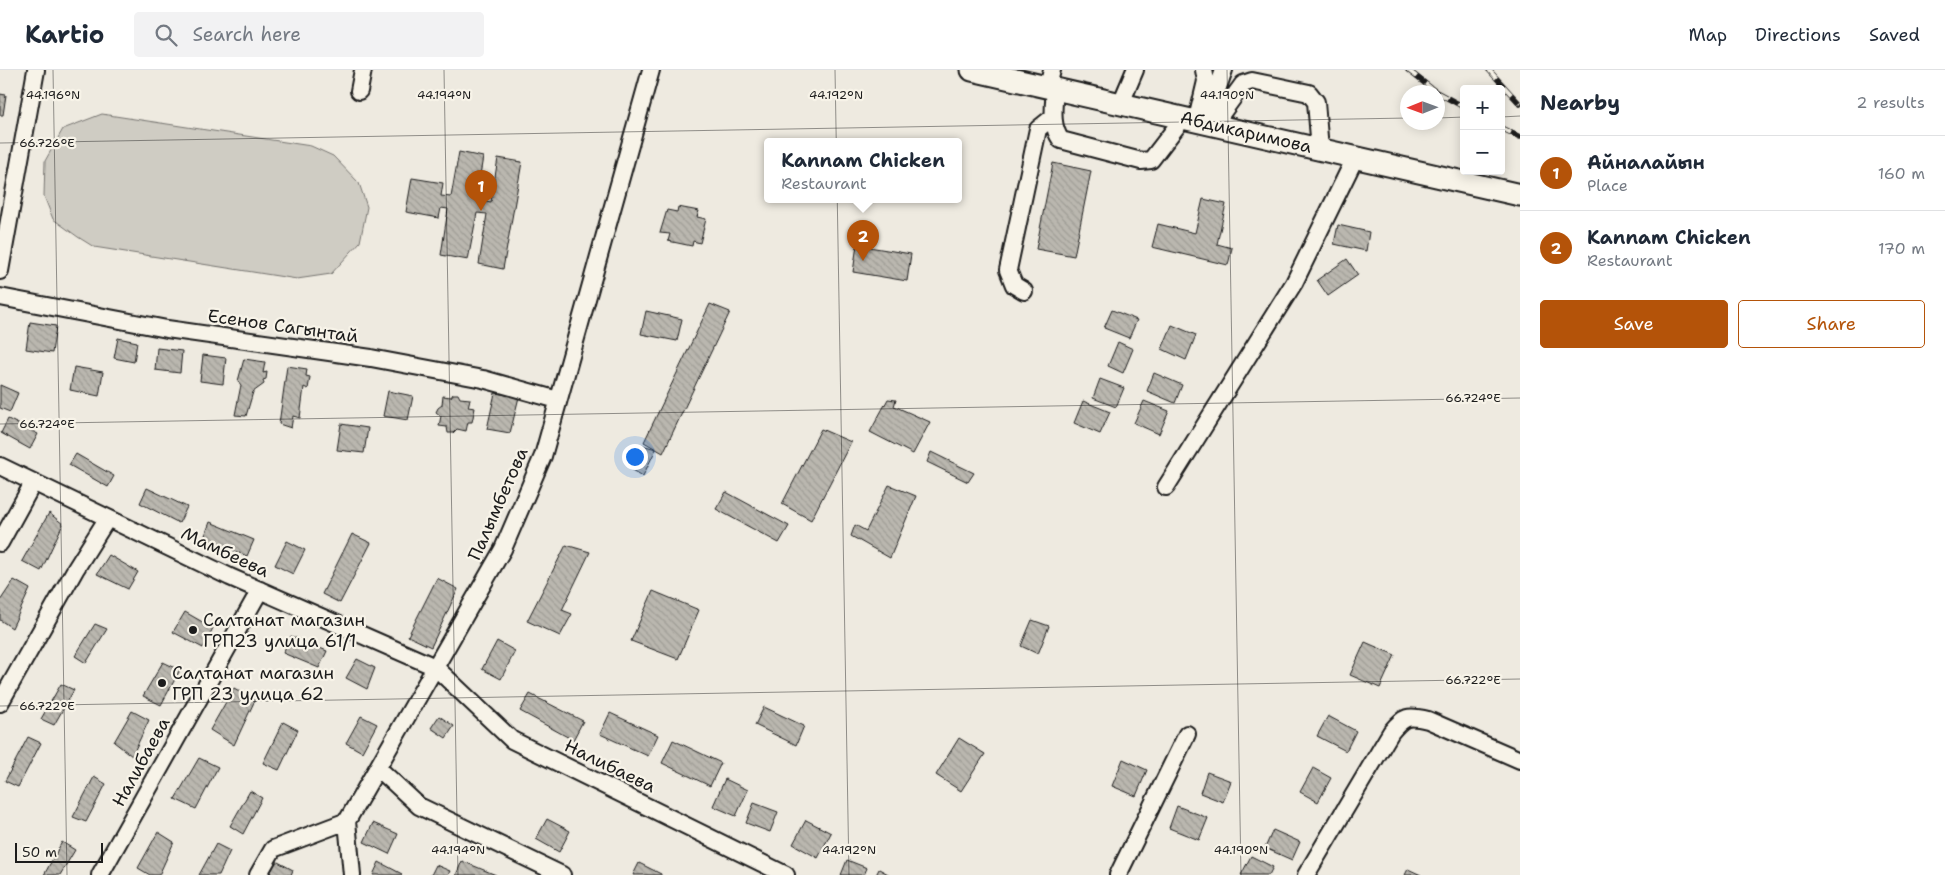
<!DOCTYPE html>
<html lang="en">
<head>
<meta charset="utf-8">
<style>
	:root { --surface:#fff; --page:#f2f2f3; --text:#1f2937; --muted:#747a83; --line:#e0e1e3; --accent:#b45309 }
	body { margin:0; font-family:"Shantell Sans",sans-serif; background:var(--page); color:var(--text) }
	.controls { position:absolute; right:15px; top:15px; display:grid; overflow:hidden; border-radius:5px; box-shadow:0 2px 12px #0003 }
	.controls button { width:45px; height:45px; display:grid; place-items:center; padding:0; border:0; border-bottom:1px solid var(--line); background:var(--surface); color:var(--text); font:25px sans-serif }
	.compass { position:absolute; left:1400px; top:15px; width:45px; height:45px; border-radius:50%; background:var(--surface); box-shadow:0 2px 12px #0003; rotate:269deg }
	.scale { position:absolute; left:15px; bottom:12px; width:88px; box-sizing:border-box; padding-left:5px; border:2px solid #1c1c1c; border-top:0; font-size:14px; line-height:18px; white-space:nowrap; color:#1c1c1c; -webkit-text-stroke:4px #f7f3e8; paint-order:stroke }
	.you { position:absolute; left:634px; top:386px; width:18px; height:18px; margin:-12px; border:4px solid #fff; border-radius:50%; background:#1a73e8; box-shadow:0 0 0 8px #1a73e833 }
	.badge { display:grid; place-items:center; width:32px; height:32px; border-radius:50%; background:var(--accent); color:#fff; font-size:16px; font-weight:700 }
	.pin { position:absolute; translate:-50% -41px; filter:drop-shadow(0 1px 2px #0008) }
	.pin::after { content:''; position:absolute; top:26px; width:18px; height:15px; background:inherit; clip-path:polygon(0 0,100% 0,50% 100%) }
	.popup { position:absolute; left:764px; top:68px; width:198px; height:65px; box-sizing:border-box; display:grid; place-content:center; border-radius:5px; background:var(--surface); filter:drop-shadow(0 1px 4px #0005); font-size:16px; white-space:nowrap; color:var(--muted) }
	.popup b { font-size:19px; color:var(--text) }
	.popup::after { content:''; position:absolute; left:50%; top:100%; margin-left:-10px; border:10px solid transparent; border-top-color:var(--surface) }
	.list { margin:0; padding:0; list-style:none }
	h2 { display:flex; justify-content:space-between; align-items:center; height:65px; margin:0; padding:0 20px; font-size:21px }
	h2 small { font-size:16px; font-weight:400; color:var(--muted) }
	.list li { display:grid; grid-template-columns:32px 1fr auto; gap:15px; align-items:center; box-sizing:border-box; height:75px; padding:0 20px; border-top:1px solid var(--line) }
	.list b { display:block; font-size:19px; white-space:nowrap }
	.list p { margin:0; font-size:16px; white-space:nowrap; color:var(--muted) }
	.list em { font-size:16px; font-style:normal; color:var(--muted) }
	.actions { display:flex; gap:10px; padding:15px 20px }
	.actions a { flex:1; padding:11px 0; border:1px solid var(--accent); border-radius:5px; text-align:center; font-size:18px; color:var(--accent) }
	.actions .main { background:var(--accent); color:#fff }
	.icon { flex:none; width:28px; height:28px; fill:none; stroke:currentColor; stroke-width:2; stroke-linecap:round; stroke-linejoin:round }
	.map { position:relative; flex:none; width:1520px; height:805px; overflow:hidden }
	header { display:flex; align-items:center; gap:30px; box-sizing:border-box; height:70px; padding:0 25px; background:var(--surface); border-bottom:1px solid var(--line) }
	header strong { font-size:24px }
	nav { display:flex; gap:28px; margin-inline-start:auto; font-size:18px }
	.search { width:350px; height:45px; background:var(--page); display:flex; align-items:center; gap:12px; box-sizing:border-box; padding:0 18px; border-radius:5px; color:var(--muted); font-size:19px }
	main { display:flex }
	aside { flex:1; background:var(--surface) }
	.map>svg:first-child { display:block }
	.pitch { fill:#cfccc3; stroke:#767470 }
	.building { fill:url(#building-back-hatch); stroke:#1c1c1c }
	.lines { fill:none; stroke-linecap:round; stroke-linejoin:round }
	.minor-casing { stroke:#1c1c1c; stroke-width:20 }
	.major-casing { stroke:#1c1c1c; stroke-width:25 }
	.minor { stroke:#f7f3e8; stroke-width:16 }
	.major { stroke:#f7f3e8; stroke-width:21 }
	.rail-casing { stroke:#1c1c1c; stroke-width:5.5 }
	.rail { stroke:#f7f3e8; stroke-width:4; stroke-dasharray:11; stroke-linecap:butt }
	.ticks { fill:none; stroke:#1c1c1c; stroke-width:1; stroke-opacity:0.45 }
	.poi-dot { fill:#1c1c1c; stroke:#f7f3e8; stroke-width:2 }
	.labels { text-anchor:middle; stroke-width:4.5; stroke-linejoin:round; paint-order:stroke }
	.street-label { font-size:18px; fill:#1c1c1c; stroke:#f7f3e8 }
	.poi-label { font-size:18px; fill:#1c1c1c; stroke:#f7f3e8; text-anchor:start }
	.ticks-label { font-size:12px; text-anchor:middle; fill:#1c1c1c; stroke:#f7f3e8; stroke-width:4.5; stroke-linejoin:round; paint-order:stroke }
</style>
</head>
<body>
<header>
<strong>Kartio</strong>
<div class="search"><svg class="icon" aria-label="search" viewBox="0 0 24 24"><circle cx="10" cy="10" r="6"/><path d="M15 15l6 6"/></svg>Search here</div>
<nav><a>Map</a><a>Directions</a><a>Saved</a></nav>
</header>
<main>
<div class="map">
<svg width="1520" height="805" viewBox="0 0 1520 805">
	<defs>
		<pattern id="building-back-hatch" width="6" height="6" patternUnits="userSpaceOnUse" patternTransform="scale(1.25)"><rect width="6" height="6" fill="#bab7af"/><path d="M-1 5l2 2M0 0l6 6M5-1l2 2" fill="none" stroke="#9f9d96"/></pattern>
	</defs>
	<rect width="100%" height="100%" fill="#eeeae0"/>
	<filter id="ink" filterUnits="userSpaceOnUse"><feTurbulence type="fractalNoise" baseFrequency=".02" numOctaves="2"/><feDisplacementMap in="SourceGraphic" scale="10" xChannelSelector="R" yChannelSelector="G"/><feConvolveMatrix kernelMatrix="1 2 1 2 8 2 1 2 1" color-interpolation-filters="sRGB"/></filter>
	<g filter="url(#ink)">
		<path class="pitch" d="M102 44 311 76 333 86 359 113 367 137 360 172 331 204 297 209 94 177 78 167 53 149 44 126 45 91 63 59Z"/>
		<path class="building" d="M0 24 6 25 3 45H0Z
			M459 82 483 87 476 129 491 132 498 88 522 92 503 199 479 194 487 144 477 143 468 190 441 185 448 139 441 138 439 148 406 142 412 108 443 113 441 126 451 127Z
			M1053 93 1091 101 1074 186 1036 179Z
			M1203 129 1226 134 1217 174 1232 178 1228 195 1152 177 1158 154 1195 163Z
			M678 137 699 141 697 147 706 149 700 173 693 171 692 176 668 171 670 164 660 163 667 140 677 142Z
			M1338 155 1369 162 1366 181 1334 174Z
			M857 175 911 184 907 211 853 202Z
			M1347 189 1358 205 1328 226 1317 210Z
			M710 234 730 242 663 383 644 372Z
			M1112 240 1137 250 1129 268 1104 258Z
			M646 241 682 249 677 271 641 264Z
			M30 252 56 256 52 283 26 279Z
			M1172 255 1196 265 1186 290 1162 279Z
			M118 268 137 272 134 292 114 288Z
			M1118 272 1133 279 1123 303 1108 296Z
			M157 278 182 281 180 303 155 300Z
			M203 285 226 288 223 314 200 311Z
			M244 289 265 292 263 303 267 302 266 309 263 310 264 314 253 322 246 346 235 345 241 315 238 311Z
			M287 296 307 299 306 306 310 307 308 319 304 317 300 348 293 346 291 358 279 354Z
			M74 297 103 302 99 326 70 320Z
			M1154 303 1182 315 1175 333 1147 321Z
			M1100 309 1124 318 1116 337 1093 328Z
			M0 315 18 323 10 342 0 338Z
			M388 321 413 326 408 350 383 346Z
			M495 323 519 327 510 363 487 359Z
			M453 324H458L460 328 470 329 468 337 475 338 472 352H468L466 361 457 359 453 363H448L447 357 439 356 441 346 436 342 438 338 442 335 443 326 451 327Z
			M888 329 896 330 894 336 930 352 913 384 870 362Z
			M1083 331 1110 342 1100 364 1074 353Z
			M1144 331 1169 341 1159 364 1134 353Z
			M8 349 38 364 30 379 1 363Z
			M341 354 368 358 364 383 337 380Z
			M821 359 851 372 811 450 782 434Z
			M642 375 656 379 643 406 631 399Z
			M931 382 974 403 968 412 927 392Z
			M76 384 114 406 108 417 69 395Z
			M889 415 916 426 890 488 851 466 855 455 866 461Z
			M147 418 187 437 179 453 140 433Z
			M726 422 789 456 779 473 716 439Z
			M49 443 63 454 41 501 22 491Z
			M210 452 254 470 247 486 204 468Z
			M352 464 371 473 340 533 322 524Z
			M287 471 305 480 293 504 275 495Z
			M566 475 590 482 562 540 572 544 560 566 527 551Z
			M109 485 138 502 128 519 97 504Z
			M437 508 458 519 431 577 408 566Z
			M14 510 30 519 12 558 0 550V531Z
			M653 521 699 540 678 589 631 571Z
			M185 542 213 558 203 578 173 562Z
			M1032 550 1049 556 1038 584 1021 576Z
			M95 554 107 559 86 593 75 586Z
			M291 566 327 581 319 598 283 583Z
			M497 571 515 581 501 609 482 599Z
			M1365 572 1395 585 1380 618 1350 605Z
			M357 589 375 598 367 619 346 608Z
			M163 592 180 600 161 635 143 626Z
			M61 614 74 620 54 655 41 649Z
			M234 618 255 630 234 675 210 660Z
			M530 624 583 651 573 670 520 641Z
			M764 637 804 656 796 675 755 655Z
			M132 641 149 650 132 686 114 672Z
			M610 643 658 665 648 686 600 664Z
			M361 646 377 654 362 682 346 673Z
			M439 646 454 656 446 668 431 658Z
			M1328 646 1356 661 1346 681 1317 666Z
			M283 652 298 660 279 700 263 693Z
			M28 667 41 673 18 717 5 711Z
			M959 668 985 684 961 721 936 705Z
			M673 670 721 693 710 716 662 693Z
			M199 688 218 697 196 739 175 729Z
			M1123 689 1147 700 1136 726 1112 716Z
			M1313 698 1331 708 1318 732 1300 722Z
			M1207 702 1231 711 1223 732 1200 723Z
			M94 707 106 714 86 752 73 747Z
			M725 709 748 720 736 746 713 736Z
			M250 721 262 728 243 764 230 756Z
			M754 733 778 742 770 762 746 753Z
			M1177 736 1208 748 1199 770 1169 758Z
			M547 749 570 761 559 782 536 769Z
			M806 750 831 763 818 788 793 774Z
			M373 753 398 764 389 784 364 772Z
			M1273 760 1300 772 1292 790 1265 778Z
			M158 762 174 772 159 805H150L138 798Z
			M62 772 75 780 60 805H44Z
			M216 774 230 781 219 805H199Z
			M1251 786 1273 797 1269 805H1241Z
			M847 790 867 798 864 805H841Z
			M276 791 293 800 291 805H269Z
			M462 791 496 805H456Z
			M379 792 402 804 401 805H373Z
			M639 793 661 804V805H633Z
			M436 795 450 801 448 805H431Z
			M879 799 890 805H876Z
			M1408 799 1421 805H1405Z"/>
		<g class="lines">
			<defs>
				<path id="minor" d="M1048 17 1052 0
					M1055 18C1054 36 1050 55 1061 70L1141 91 1151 90 1184 47
					M359 21 363 0
					M1121 33 1135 0
					M1197 49 1206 11 1204 0
					M1206 52 1224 0
					M1214 54 1243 14 1252 11 1309 23 1316 32 1320 79
					M0 201 36 0
					M1024 221 1014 215 1008 200 1038 59 1053 47
					M0 227 167 259 371 288 483 309 558 330
					M0 396 230 507 435 597 512 670 786 805
					M1166 417 1294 213 1356 86
					M0 473 33 413
					M0 633 75 500 107 449
					M378 698 419 736 562 805
					M347 751 352 805
					M100 805 260 520
					M258 805 273 779 347 751 503 479 543 386 651 0
					M1118 805 1187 664
					M1306 805 1391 662C1404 646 1408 645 1428 650L1520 690"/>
				<path id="major" d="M972 0 1520 125"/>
			</defs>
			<use href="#minor" class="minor-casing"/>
			<use href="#major" class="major-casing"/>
			<use href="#minor" class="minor"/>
			<use href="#major" class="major"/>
			<defs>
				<path id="rail" d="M1408 0 1436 22
					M1489 0 1520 34
					M1438 23 1464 37
					M1501 58 1520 67"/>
			</defs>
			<use href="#rail" class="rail-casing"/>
			<use href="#rail" class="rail"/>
		</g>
	</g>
	<path class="ticks" d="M53 0 67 805M444 0 458 805M835 0 849 805M1227 0 1241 805M1501 47 1520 46M1438 48 1464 47M0 73 1408 48M0 354 1520 328M0 636 1520 609"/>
	<g class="poi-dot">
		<circle cx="193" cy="560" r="5"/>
		<circle cx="162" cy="613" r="5"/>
	</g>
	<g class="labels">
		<g class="street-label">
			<text transform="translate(1246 62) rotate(13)" y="6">Абдикаримова</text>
			<text transform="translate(283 256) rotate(8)" y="6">Есенов Сагынтай</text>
			<text transform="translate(498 434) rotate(-66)" y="6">Палымбетова</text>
			<text transform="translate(225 482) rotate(25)" y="6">Мамбеева</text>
			<text transform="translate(141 692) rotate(-61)" y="6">Налибаева</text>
			<text transform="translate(610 696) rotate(26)" y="6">Налибаева</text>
		</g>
		<g class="poi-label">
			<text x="203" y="556">Салтанат магазин<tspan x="203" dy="21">ГРП23 улица 61/1</tspan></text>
			<text x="172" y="609">Салтанат магазин<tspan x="172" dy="21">ГРП 23 улица 62</tspan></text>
		</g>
	</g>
	<g class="ticks-label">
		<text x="53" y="29">44.196°N</text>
		<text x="444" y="29">44.194°N</text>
		<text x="836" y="29">44.192°N</text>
		<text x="1227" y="29">44.190°N</text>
		<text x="47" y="77">66.726°E</text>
		<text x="1473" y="332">66.724°E</text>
		<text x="47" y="358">66.724°E</text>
		<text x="1473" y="614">66.722°E</text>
		<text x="47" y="640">66.722°E</text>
		<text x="458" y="784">44.194°N</text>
		<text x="849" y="784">44.192°N</text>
		<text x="1241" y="784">44.190°N</text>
	</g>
</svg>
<div class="controls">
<button>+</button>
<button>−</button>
</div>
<svg class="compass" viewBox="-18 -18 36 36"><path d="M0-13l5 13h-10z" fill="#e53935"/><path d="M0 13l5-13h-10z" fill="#747a83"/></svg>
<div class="scale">50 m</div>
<div class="you"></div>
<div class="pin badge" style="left:481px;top:141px">1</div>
<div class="pin badge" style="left:863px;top:191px">2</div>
<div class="popup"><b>Kannam Chicken</b>Restaurant</div>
</div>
<aside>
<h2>Nearby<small>2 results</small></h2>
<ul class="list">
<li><span class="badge">1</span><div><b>Айналайын</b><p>Place</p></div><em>160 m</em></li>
<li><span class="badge">2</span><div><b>Kannam Chicken</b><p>Restaurant</p></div><em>170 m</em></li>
</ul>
<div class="actions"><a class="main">Save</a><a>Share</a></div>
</aside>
</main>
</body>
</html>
